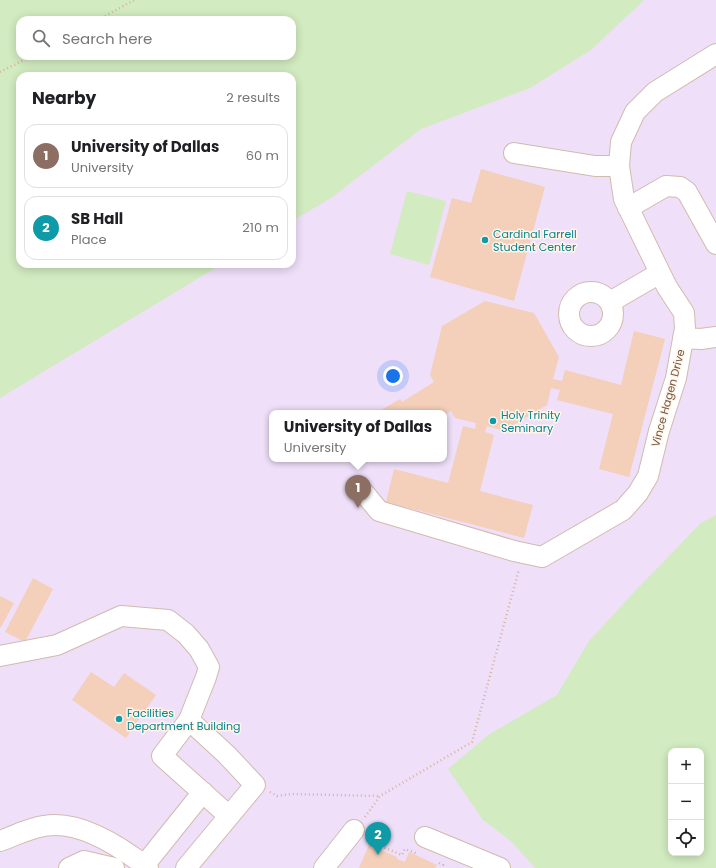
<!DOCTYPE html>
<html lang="en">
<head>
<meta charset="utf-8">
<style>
	:root { --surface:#fff; --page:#f2f2f2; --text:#202124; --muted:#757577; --line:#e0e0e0; --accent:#0b8043 }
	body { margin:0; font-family:Poppins,sans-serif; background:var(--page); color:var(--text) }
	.controls { position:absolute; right:12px; bottom:12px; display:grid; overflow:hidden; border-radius:8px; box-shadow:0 2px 10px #0003 }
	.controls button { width:36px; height:36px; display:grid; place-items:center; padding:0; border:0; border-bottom:1px solid var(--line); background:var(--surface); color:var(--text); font:20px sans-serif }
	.you { position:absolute; left:393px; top:376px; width:14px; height:14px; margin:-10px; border:3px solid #fff; border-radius:50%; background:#1a73e8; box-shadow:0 0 0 6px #1a73e833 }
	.badge { display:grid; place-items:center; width:26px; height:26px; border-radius:50%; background:var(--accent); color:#fff; font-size:13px; font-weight:700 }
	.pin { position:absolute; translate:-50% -33px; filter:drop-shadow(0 1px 2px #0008) }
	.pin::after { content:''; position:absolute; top:21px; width:14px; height:12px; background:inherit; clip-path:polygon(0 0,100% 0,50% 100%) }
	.popup { position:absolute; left:269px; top:410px; width:178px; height:52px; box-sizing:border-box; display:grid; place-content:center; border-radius:8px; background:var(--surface); filter:drop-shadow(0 1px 3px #0005); font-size:13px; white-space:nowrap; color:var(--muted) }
	.popup b { font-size:15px; color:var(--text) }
	.popup::after { content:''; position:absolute; left:50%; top:100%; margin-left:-8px; border:8px solid transparent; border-top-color:var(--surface) }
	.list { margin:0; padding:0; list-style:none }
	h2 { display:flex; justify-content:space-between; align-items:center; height:52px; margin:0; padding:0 16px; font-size:17px }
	h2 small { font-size:13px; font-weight:400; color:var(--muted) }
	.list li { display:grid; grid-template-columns:26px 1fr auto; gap:12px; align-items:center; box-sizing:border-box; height:64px; margin:0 8px 8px; padding:0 8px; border:1px solid var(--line); border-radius:12px }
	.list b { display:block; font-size:15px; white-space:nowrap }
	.list p { margin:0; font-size:13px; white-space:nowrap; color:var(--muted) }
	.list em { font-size:13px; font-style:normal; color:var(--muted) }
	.icon { flex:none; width:22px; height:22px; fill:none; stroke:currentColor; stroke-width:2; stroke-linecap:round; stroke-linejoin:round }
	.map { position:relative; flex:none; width:716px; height:868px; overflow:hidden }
	.search { position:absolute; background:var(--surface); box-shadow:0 2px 10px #0003; left:16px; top:16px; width:280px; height:44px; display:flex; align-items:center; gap:10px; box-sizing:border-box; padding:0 14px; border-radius:12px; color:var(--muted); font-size:15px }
	.panel { position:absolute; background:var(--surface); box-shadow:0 2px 10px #0003; left:16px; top:72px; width:280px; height:196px; border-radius:12px }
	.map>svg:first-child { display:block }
	.education { fill:#efdff9; fill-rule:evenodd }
	.green { fill:#d2ebc0; fill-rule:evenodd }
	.building { fill:#f4cfb9 }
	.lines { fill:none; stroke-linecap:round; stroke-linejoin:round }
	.minor-casing { stroke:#d1bbac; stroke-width:22 }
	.path { stroke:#d8b29c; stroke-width:2.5; stroke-dasharray:1 3; stroke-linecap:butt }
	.minor { stroke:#fff; stroke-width:20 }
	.culture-dot { fill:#0f9aa8; stroke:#fff6e9; stroke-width:1.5 }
	.labels { text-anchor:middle; stroke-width:3; stroke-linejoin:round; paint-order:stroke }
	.culture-label { font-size:11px; fill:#0d838f; stroke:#fff6e9; text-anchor:start }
	.street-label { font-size:11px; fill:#765748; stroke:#fff6e9 }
</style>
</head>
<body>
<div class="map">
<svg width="716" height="868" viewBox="0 0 716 868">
	<rect width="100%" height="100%" fill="#fdf2e2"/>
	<path class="education" d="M0 0H716V868H0ZM20 20H292V56H20ZM20 76H292V264H20ZM272 413H444V459H272ZM671 751H701V853H671Z"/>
	<path class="green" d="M0 0H644L591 50 530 88 421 129 331 198 292 221V76H20V264H222L0 398ZM20 20H292V56H20Z
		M407 191 446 201 429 265 390 254Z
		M716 515V868H535L512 842 483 820 448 769 488 735 557 695 589 641 638 588 701 523ZM671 751H701V853H671Z"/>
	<path class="building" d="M481 169 545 187 514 301 430 277 452 198 471 203Z
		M485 301 534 313 559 357 553 379 562 381 565 370 621 385 634 331 665 339 629 477 599 469 613 414 557 400 560 390 551 388 547 405 504 431 487 426 485 432 494 435 480 491 533 505 524 538 386 502 394 469 448 483 463 426 475 429 476 423 455 418 451 411 444 415V413H376L400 399 402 402 434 382 430 375 442 326Z
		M33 578 53 589 25 642 5 632Z
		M0 596 14 603 1 627H0Z
		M91 672 114 687 124 673 156 695 126 738 72 700Z
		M369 845 397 857V859L405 862 409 852 437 865 435 868H359Z"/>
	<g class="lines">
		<defs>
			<path id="minor" d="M514 153 595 166H619
				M628 208 666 186 680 187 687 192 716 244
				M569 314a22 22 0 1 1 44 0a22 22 0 1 1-44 0Z
				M610 302 660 273
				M683 338 701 339 716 337
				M365 494 379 511 514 551 542 557 623 510 638 493 648 476 659 431 676 378 685 328 684 313 667 287 624 199 619 166 621 142 635 112 655 92 716 54
				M0 656 57 645 121 616 168 620 186 634 199 649 209 667 206 677 189 720
				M425 837 500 868
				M0 841C14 836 29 828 44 826 79 819 121 847 148 868
				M69 868 84 861 114 868
				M142 868 203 792
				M186 868 255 785 227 755 189 720 162 756 229 816
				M324 868 354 830"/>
		</defs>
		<use href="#minor" class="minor-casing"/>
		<path class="path" d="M98 20 134 0
			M0 72 32 56
			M270 792 277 796 292 794 380 796
			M365 817 380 796 472 742 519 569
			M366 840 402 855 405 849 418 854
			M439 863 443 865 442 868"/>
		<use href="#minor" class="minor"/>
	</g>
	<g class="culture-dot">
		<circle cx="485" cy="240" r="4"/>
		<circle cx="493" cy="421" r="4"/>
		<circle cx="119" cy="719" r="4"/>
	</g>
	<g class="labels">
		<g class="culture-label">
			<text x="493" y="238">Cardinal Farrell<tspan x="493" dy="13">Student Center</tspan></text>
			<text x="501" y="419">Holy Trinity<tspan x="501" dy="13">Seminary</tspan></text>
			<text x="127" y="717">Facilities<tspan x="127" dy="13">Department Building</tspan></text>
		</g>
		<g class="street-label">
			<text transform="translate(668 398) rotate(-75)" y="4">Vince Hagen Drive</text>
		</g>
	</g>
</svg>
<div class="controls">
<button>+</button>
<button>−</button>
<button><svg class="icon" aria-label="locate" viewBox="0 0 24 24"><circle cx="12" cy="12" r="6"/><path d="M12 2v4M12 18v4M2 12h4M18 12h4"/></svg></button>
</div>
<div class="you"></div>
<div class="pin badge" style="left:358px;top:508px;background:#8d6e63">1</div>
<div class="popup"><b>University of Dallas</b>University</div>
<div class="pin badge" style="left:378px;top:855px;background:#0f9aa8">2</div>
<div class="search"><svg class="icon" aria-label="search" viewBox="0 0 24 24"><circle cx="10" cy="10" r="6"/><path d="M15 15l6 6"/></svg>Search here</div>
<section class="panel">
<h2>Nearby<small>2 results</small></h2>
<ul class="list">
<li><span class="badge" style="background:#8d6e63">1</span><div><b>University of Dallas</b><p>University</p></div><em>60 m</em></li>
<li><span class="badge" style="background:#0f9aa8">2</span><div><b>SB Hall</b><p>Place</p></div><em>210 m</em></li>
</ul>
</section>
</div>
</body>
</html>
